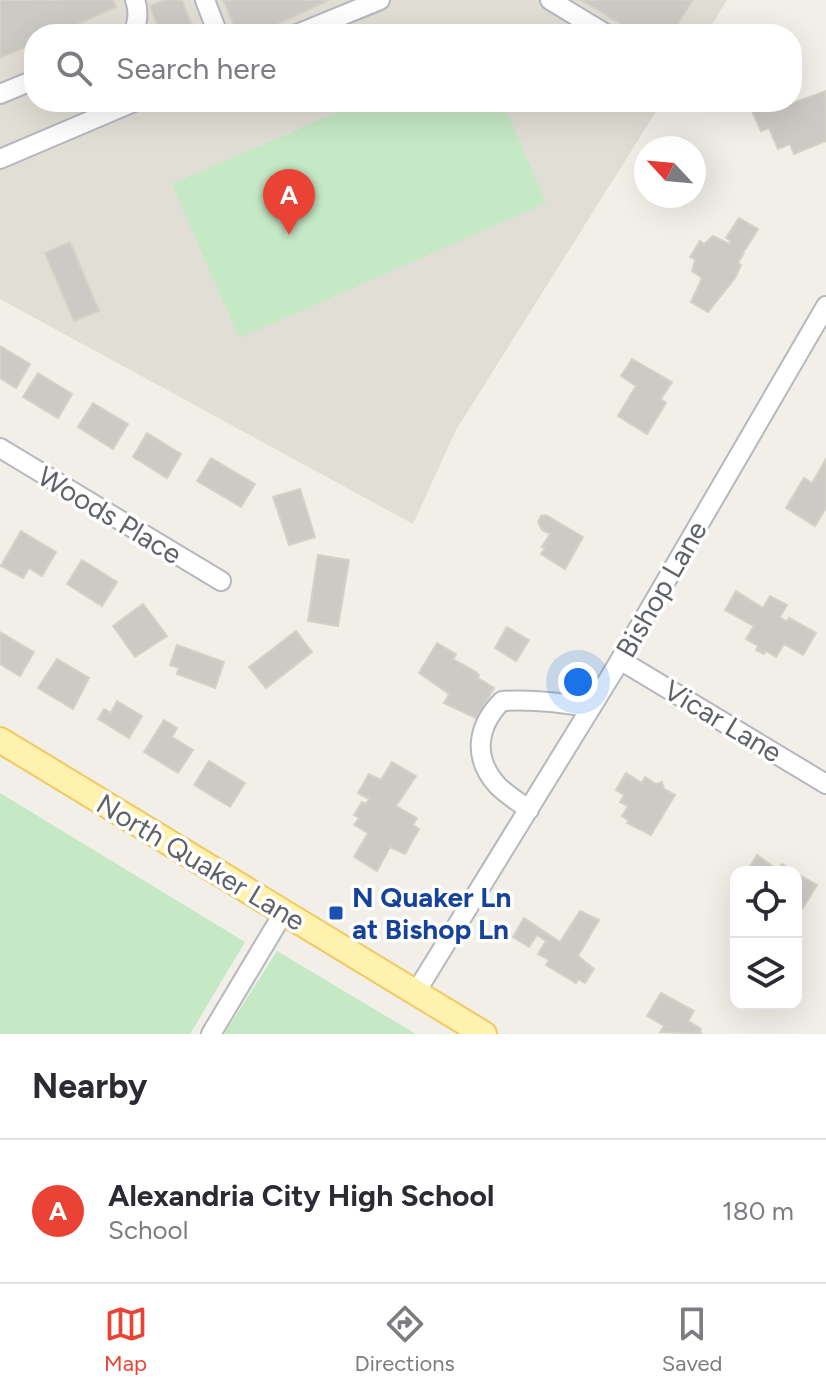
<!DOCTYPE html>
<html lang="en">
<head>
<meta charset="utf-8">
<style>
	:root { --surface:#fff; --page:#f7f7f7; --text:#2b2b33; --muted:#7c7c81; --line:#e1e1e2; --accent:#ea4335 }
	body { margin:0; font-family:Figtree,sans-serif; background:var(--page); color:var(--text) }
	.controls { position:absolute; right:24px; bottom:24px; display:grid; overflow:hidden; border-radius:16px; box-shadow:0 8px 32px #0002 }
	.controls button { width:72px; height:72px; display:grid; place-items:center; padding:0; border:0; border-bottom:2px solid var(--line); background:var(--surface); color:var(--text); font:40px sans-serif }
	.compass { position:absolute; left:634px; top:136px; width:72px; height:72px; border-radius:50%; background:var(--surface); box-shadow:0 8px 32px #0002; rotate:296deg }
	.you { position:absolute; left:578px; top:682px; width:28px; height:28px; margin:-20px; border:6px solid #fff; border-radius:50%; background:#1a73e8; box-shadow:0 0 0 12px #1a73e833 }
	.badge { display:grid; place-items:center; width:52px; height:52px; border-radius:50%; background:var(--accent); color:#fff; font-size:26px; font-weight:700 }
	.pin { position:absolute; translate:-50% -66px; filter:drop-shadow(0 2px 4px #0008) }
	.pin::after { content:''; position:absolute; top:42px; width:28px; height:24px; background:inherit; clip-path:polygon(0 0,100% 0,50% 100%) }
	.list { margin:0; padding:0; list-style:none }
	h2 { display:flex; justify-content:space-between; align-items:center; height:104px; margin:0; padding:0 32px; font-size:34px }
	h2 small { font-size:26px; font-weight:400; color:var(--muted) }
	.list li { display:grid; grid-template-columns:52px 1fr auto; gap:24px; align-items:center; box-sizing:border-box; height:144px; padding:0 32px; border-top:2px solid var(--line) }
	.list b { display:block; font-size:30px; white-space:nowrap }
	.list p { margin:0; font-size:26px; white-space:nowrap; color:var(--muted) }
	.list em { font-size:26px; font-style:normal; color:var(--muted) }
	.icon { flex:none; width:44px; height:44px; fill:none; stroke:currentColor; stroke-width:2; stroke-linecap:round; stroke-linejoin:round }
	.map { position:relative; flex:none; width:826px; height:1034px; overflow:hidden }
	.search { position:absolute; background:var(--surface); box-shadow:0 8px 32px #0002; left:24px; right:24px; top:24px; height:88px; display:flex; align-items:center; gap:20px; box-sizing:border-box; padding:0 28px; border-radius:32px; color:var(--muted); font-size:30px }
	.sheet { height:248px; background:var(--surface) }
	nav { display:flex; justify-content:space-around; align-items:center; box-sizing:border-box; height:112px; border-top:2px solid var(--line); background:var(--surface); font-size:22px; color:var(--muted) }
	nav a { display:grid; justify-items:center; gap:4px }
	nav .on { color:var(--accent) }
	.map>svg:first-child { display:block }
	.education { fill:#e1ded6 }
	.green { fill:#c5e8c5 }
	.building { fill:#cccac5; stroke:#d6d1c6; stroke-width:2 }
	.lines { fill:none; stroke-linecap:round; stroke-linejoin:round }
	.minor-casing { stroke:#b5b8bc; stroke-width:22 }
	.major-casing { stroke:#f2c960; stroke-width:28 }
	.minor { stroke:#fff; stroke-width:18 }
	.major { stroke:#fff2af; stroke-width:24 }
	.transit-dot { fill:#1a4fb4; stroke:#fff; stroke-width:3 }
	.labels { text-anchor:middle; stroke-width:7; stroke-linejoin:round; paint-order:stroke }
	.street-label { font-size:28px; fill:#5f6368; stroke:#fff }
	.transit-label { font-size:28px; font-weight:bold; fill:#164399; stroke:#fff; text-anchor:start }
</style>
</head>
<body>
<div class="map">
<svg width="826" height="1034" viewBox="0 0 826 1034">
	<rect width="100%" height="100%" fill="#f1efe8"/>
	<path class="education" d="M0 0H727L706 34H34V102H662L456 430 413 524 0 299Z"/>
	<path class="green" d="M361 102H503L546 203 239 338 172 184Z
		M0 793 245 942 190 1034H0Z
		M277 951 416 1034H224Z"/>
	<path class="building" d="M0 0H113L116 7 55 34H34V43L0 58Z
		M164 0H182L195 34H161L150 6Z
		M223 0H329L256 34H238Z
		M581 0H693L671 34H638Z
		M826 91V141L794 154 790 144 778 149 769 128 761 131 752 111 760 108 758 102H789L790 104Z
		M739 218 758 229 745 250 742 252 744 253 738 263 741 265 735 278 708 312 691 302 702 278 692 271 695 260 690 257 700 241 704 244 713 236 729 244 731 241 726 238Z
		M70 242 99 311 74 321 45 253Z
		M0 346 30 364 16 388 0 378Z
		M632 359 672 382 661 399 666 403 647 434 618 416 636 386 621 376Z
		M38 373 72 394 58 418 23 397Z
		M93 403 128 424 113 449 78 427Z
		M147 433 181 454 167 478 133 457Z
		M211 458 255 484 241 507 197 481Z
		M826 459V508L815 526 786 508 804 478 812 483Z
		M300 489 315 537 289 545 273 497Z
		M546 515 583 537 565 569 541 554 545 548 542 547 550 534 542 530 538 522 541 516Z
		M21 531 56 552 42 576 29 568 23 578 1 566Z
		M318 555 349 560 338 626 308 621Z
		M82 560 117 582 102 606 67 584Z
		M736 591 763 608 770 596 787 605 780 617 787 622 789 618 816 633 803 655 784 644 776 657 766 651 764 654 756 650 758 646 746 639 754 626 725 610Z
		M143 604 167 636 135 657 113 626Z
		M507 627 529 640 516 661 495 648Z
		M296 631 312 652 266 688 249 667Z
		M0 632 34 652 20 676 0 664Z
		M437 643 456 654 453 659 476 672 479 675 478 678 494 688 476 718 444 703 449 694 419 673Z
		M177 645 224 662 215 688 177 674 179 668 170 665Z
		M57 659 89 678 73 709 38 688Z
		M117 701 142 716 129 738 98 719 104 709 111 713Z
		M164 720 177 728 172 737 193 750 178 773 144 752Z
		M209 761 245 783 230 807 194 785Z
		M392 762 416 776 396 806 417 818 413 825 419 829 405 854 390 847 377 871 354 857 368 833 354 825 359 818 354 815 362 802 366 804 369 799 358 793 369 774 381 780Z
		M626 773 642 783 645 777 656 784 662 782 664 789 675 795 651 835 627 823 629 821 622 816 628 806 620 802 624 795 616 790Z
		M757 855 779 871 782 864 795 872H747Z
		M796 873 817 885 803 908 796 904Z
		M580 911 599 920 578 956 594 969 585 983 578 979 576 983 546 965 549 960 538 954 546 941 537 935 529 947 513 937 524 918 560 942Z
		M661 993 694 1011 688 1021 701 1029 700 1032 702 1034 660 1032 664 1026 647 1016Z"/>
	<g class="lines">
		<defs>
			<path id="minor" d="M205 0 218 34
				M550 0 606 34
				M132 34C138 25 139 10 135 0
				M297 34 380 0
				M0 94 34 80
				M0 159 134 102
				M0 448 221 581
				M620 660 826 784
				M529 810C519 802 507 795 498 786 472 758 477 726 502 701 534 699 560 702 591 708
				M416 992 613 672 826 306
				M211 1034 284 912"/>
			<path id="major" d="M0 740 484 1034"/>
		</defs>
		<use href="#minor" class="minor-casing"/>
		<use href="#major" class="major-casing"/>
		<use href="#minor" class="minor"/>
		<use href="#major" class="major"/>
	</g>
	<rect class="transit-dot" x="328" y="905" width="16" height="16" rx="4"/>
	<g class="labels">
		<g class="street-label">
			<text transform="translate(110 515) rotate(31)" y="10">Woods Place</text>
			<text transform="translate(661 589) rotate(-60)" y="10">Bishop Lane</text>
			<text transform="translate(723 721) rotate(31)" y="10">Vicar Lane</text>
			<text transform="translate(201 862) rotate(31)" y="10">North Quaker Lane</text>
		</g>
		<g class="transit-label">
			<text x="352" y="907">N Quaker Ln<tspan x="352" dy="32">at Bishop Ln</tspan></text>
		</g>
	</g>
</svg>
<div class="controls">
<button><svg class="icon" aria-label="locate" viewBox="0 0 24 24"><circle cx="12" cy="12" r="6"/><path d="M12 2v4M12 18v4M2 12h4M18 12h4"/></svg></button>
<button><svg class="icon" aria-label="layers" viewBox="0 0 24 24"><path d="M12 4l9 5-9 5-9-5zM3 14l9 5 9-5"/></svg></button>
</div>
<svg class="compass" viewBox="-18 -18 36 36"><path d="M0-13l5 13h-10z" fill="#e53935"/><path d="M0 13l5-13h-10z" fill="#7c7c81"/></svg>
<div class="you"></div>
<div class="pin badge" style="left:289px;top:235px">A</div>
<div class="search"><svg class="icon" aria-label="search" viewBox="0 0 24 24"><circle cx="10" cy="10" r="6"/><path d="M15 15l6 6"/></svg>Search here</div>
</div>
<section class="sheet">
<h2>Nearby<small></small></h2>
<ul class="list">
<li><span class="badge">A</span><div><b>Alexandria City High School</b><p>School</p></div><em>180 m</em></li>
</ul>
</section>
<nav>
<a class="on"><svg class="icon" aria-label="map" viewBox="0 0 24 24"><path d="M3 6l6-2 6 2 6-2v14l-6 2-6-2-6 2zM9 4v14M15 6v14"/></svg>Map</a>
<a><svg class="icon" aria-label="directions" viewBox="0 0 24 24"><path d="M12 3l9 9-9 9-9-9zM9 14v-3h6M13 9l2 2-2 2"/></svg>Directions</a>
<a><svg class="icon" aria-label="saved" viewBox="0 0 24 24"><path d="M7 4h10v16l-5-4-5 4z"/></svg>Saved</a>
</nav>
</body>
</html>
